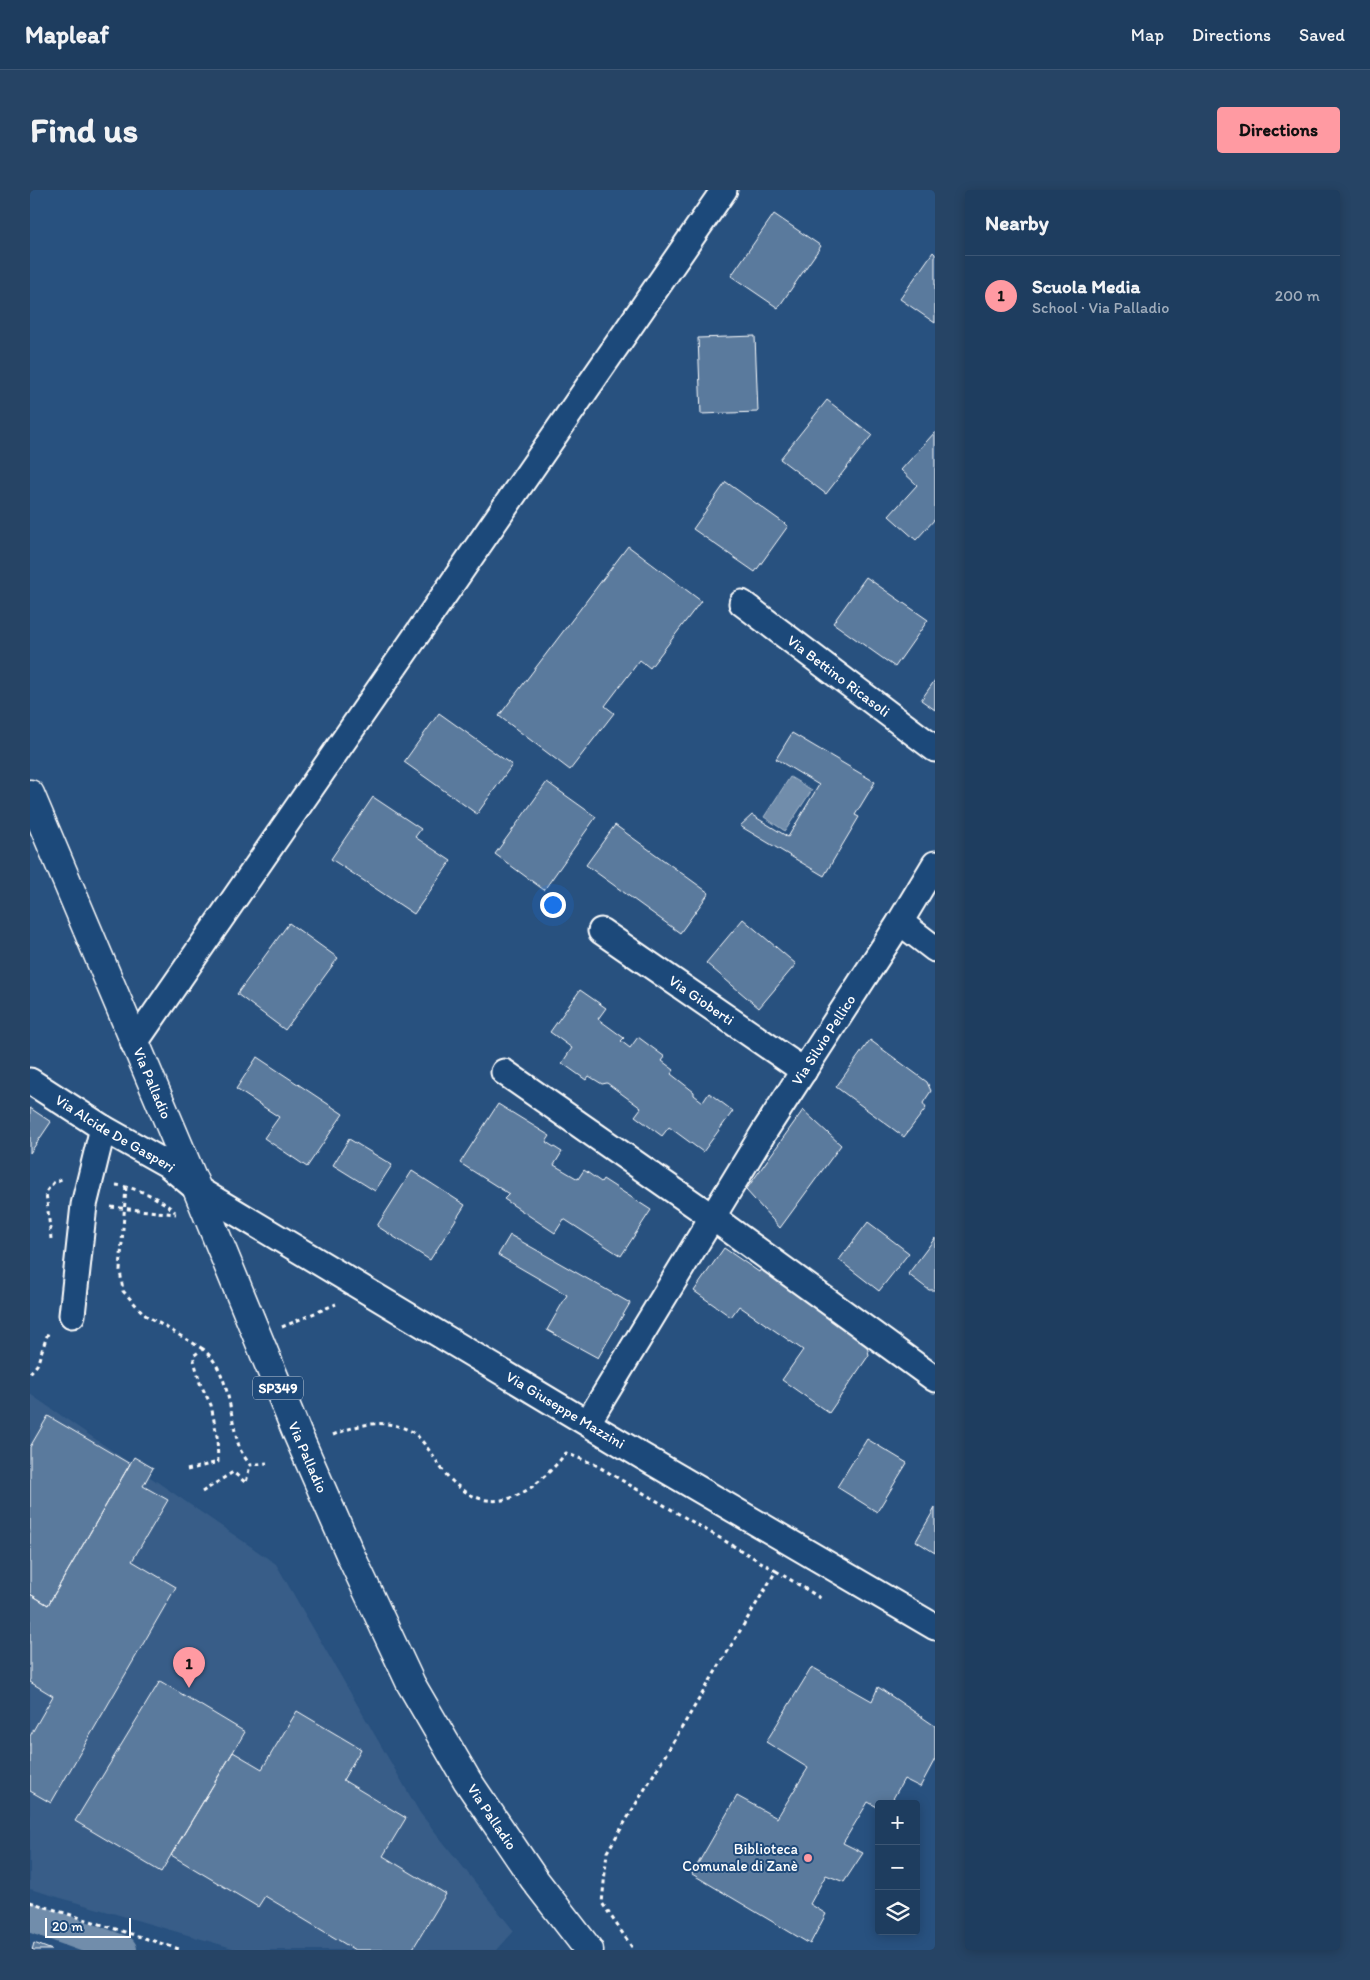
<!DOCTYPE html>
<html lang="en">
<head>
<meta charset="utf-8">
<style>
	:root { --surface:#1e3d5f; --page:#264465; --text:#f1f3f6; --muted:#a1aebd; --line:#3c5674; --accent:#ff9aa2 }
	body { margin:0; font-family:Itim,sans-serif; background:var(--page); color:var(--text) }
	.controls { position:absolute; right:15px; bottom:15px; display:grid; overflow:hidden; border-radius:5px; box-shadow:0 2px 12px #0003 }
	.controls button { width:45px; height:45px; display:grid; place-items:center; padding:0; border:0; border-bottom:1px solid var(--line); background:var(--surface); color:var(--text); font:25px sans-serif }
	.scale { position:absolute; left:15px; bottom:12px; width:86px; box-sizing:border-box; padding-left:5px; border:2px solid #fff; border-top:0; font-size:14px; line-height:18px; white-space:nowrap; color:#fff; -webkit-text-stroke:4px #1f4a7a; paint-order:stroke }
	.you { position:absolute; left:522px; top:714px; width:18px; height:18px; margin:-12px; border:4px solid #fff; border-radius:50%; background:#1a73e8; box-shadow:0 0 0 8px #1a73e833 }
	.badge { display:grid; place-items:center; width:32px; height:32px; border-radius:50%; background:var(--accent); color:#111; font-size:16px; font-weight:700 }
	.pin { position:absolute; translate:-50% -41px; filter:drop-shadow(0 1px 2px #0008) }
	.pin::after { content:''; position:absolute; top:26px; width:18px; height:15px; background:inherit; clip-path:polygon(0 0,100% 0,50% 100%) }
	.list { margin:0; padding:0; list-style:none }
	h2 { display:flex; justify-content:space-between; align-items:center; height:65px; margin:0; padding:0 20px; font-size:21px }
	h2 small { font-size:16px; font-weight:400; color:var(--muted) }
	.list li { display:grid; grid-template-columns:32px 1fr auto; gap:15px; align-items:center; box-sizing:border-box; height:80px; padding:0 20px; border-top:1px solid var(--line) }
	.list b { display:block; font-size:19px; white-space:nowrap }
	.list p { margin:0; font-size:16px; white-space:nowrap; color:var(--muted) }
	.list em { font-size:16px; font-style:normal; color:var(--muted) }
	.icon { flex:none; width:28px; height:28px; fill:none; stroke:currentColor; stroke-width:2; stroke-linecap:round; stroke-linejoin:round }
	.map { position:relative; flex:none; width:905px; height:1760px; overflow:hidden; border-radius:5px }
	header { display:flex; align-items:center; gap:30px; box-sizing:border-box; height:70px; padding:0 25px; background:var(--surface); border-bottom:1px solid var(--line) }
	header strong { font-size:24px }
	nav { display:flex; gap:28px; margin-inline-start:auto; font-size:18px }
	.intro { display:flex; align-items:center; justify-content:space-between; box-sizing:border-box; height:120px; padding:0 30px }
	h1 { margin:0; font-size:35px }
	.button { padding:12px 22px; border-radius:5px; background:var(--accent); color:#111; font-size:18px; font-weight:700 }
	main { display:flex; gap:30px; padding:0 30px }
	aside { flex:1; background:var(--surface); border-radius:5px; box-shadow:0 2px 12px #0003 }
	.map>svg:first-child { display:block }
	.built { fill:#375d88 }
	.water { fill:#718dab; stroke:#aabbcd }
	.lines { fill:none; stroke-linecap:round; stroke-linejoin:round }
	.canal { stroke:#718dab; stroke-width:30 }
	.building { fill:#5a7a9d; stroke:#fff }
	.minor-casing { stroke:#fff; stroke-width:29 }
	.primary-casing { stroke:#fff; stroke-width:31 }
	.path { stroke:#fff; stroke-width:3; stroke-dasharray:4 4; stroke-linecap:butt }
	.minor { stroke:#1f4a7a; stroke-width:25 }
	.primary { stroke:#1f4a7a; stroke-width:28 }
	.poi-dot { fill:#ff9aa2; stroke:#1f4a7a; stroke-width:2 }
	.labels { text-anchor:middle; stroke-width:4; stroke-linejoin:round; paint-order:stroke }
	.shield { fill:#1f4a7a; stroke:#bcc9d7; stroke-width:1 }
	.shield-label { font-size:14px; font-weight:bold; fill:#fff }
	.street-label { font-size:15px; fill:#fff; stroke:#1f4a7a }
	.poi-label { font-size:15px; fill:#fff; stroke:#1f4a7a; text-anchor:end }
</style>
</head>
<body>
<header>
<strong>Mapleaf</strong>
<nav><a>Map</a><a>Directions</a><a>Saved</a></nav>
</header>
<div class="intro"><h1>Find us</h1><a class="button">Directions</a></div>
<main>
<div class="map">
<svg width="905" height="1760" viewBox="0 0 905 1760">
	<rect width="100%" height="100%" fill="#28517f"/>
	<filter id="ink" filterUnits="userSpaceOnUse"><feTurbulence type="fractalNoise" baseFrequency=".02" numOctaves="2"/><feDisplacementMap in="SourceGraphic" scale="10" xChannelSelector="R" yChannelSelector="G"/><feConvolveMatrix kernelMatrix="1 2 1 2 8 2 1 2 1" color-interpolation-filters="sRGB"/></filter>
	<g filter="url(#ink)">
		<path class="built" d="M0 1204 246 1374 390 1623 484 1741 467 1760H209L0 1699Z"/>
		<path class="water" d="M760 587 782 600 755 641 734 627Z"/>
		<g class="lines">
			<path class="canal" d="M0 1727 92 1760"/>
		</g>
		<path class="building" d="M744 24 791 56 748 118 701 86Z
			M903 62 905 64V133L870 109Z
			M725 146 728 222 671 224 668 148Z
			M797 210 842 245 796 304 750 269Z
			M905 242V329L886 350 859 326 887 295 871 280Z
			M696 292 758 336 725 382 663 339Z
			M598 356 671 411 620 478 610 470 575 516 584 523 540 580 469 526Z
			M836 387 898 430 865 477 803 433Z
			M905 490V520L891 510Z
			M409 523 482 575 447 624 374 572Z
			M762 543 845 592 825 625 829 627 794 686 710 636 722 625 758 647 789 595 746 569Z
			M517 592 566 627 514 700 465 664Z
			M343 607 391 639 385 647 421 671 384 724 301 669Z
			M585 635 679 703 650 743 556 675Z
			M713 729 766 774 729 818 676 773Z
			M259 733 308 768 255 840 207 804Z
			M550 800 576 818 568 829 594 848 591 851 600 858 608 847 635 867 632 871 644 880 641 884 664 902V905L673 912 679 903 703 921 673 962 639 937 632 946 605 926 611 918 577 893 572 894 559 886 556 890 532 873 542 858 520 842Z
			M840 850 897 892 901 901 893 913 896 918 874 947 806 897Z
			M227 867 313 924 277 977 234 948 249 927 206 899Z
			M468 914 520 946 516 952 532 962 524 975 548 989 554 980 571 992 573 989 621 1020 591 1066 534 1029 525 1043 474 1009 479 1004 430 973Z
			M0 918 21 932 0 963Z
			M773 920 811 955 750 1038 716 1000Z
			M319 949 362 975 345 1001 303 975Z
			M382 981 435 1015 400 1070 347 1036Z
			M838 1032 879 1063 849 1101 809 1070Z
			M480 1045 600 1113 568 1168 517 1140 537 1105 468 1065Z
			M905 1048V1100H899L878 1084Z
			M694 1058 729 1082 736 1072 833 1139 839 1165 799 1223 752 1190 773 1160 709 1116 701 1127 664 1101Z
			M18 1226 100 1274 18 1415 0 1404V1257Z
			M837 1249 877 1273 847 1322 807 1297Z
			M104 1267 123 1278 113 1296 138 1310 102 1371 146 1397 21 1613 0 1601V1546L23 1506 0 1492V1404L18 1415Z
			M905 1318V1363L886 1351Z
			M782 1477 842 1511 848 1497 905 1536V1569L890 1597 874 1589 860 1614H849V1618L838 1612 813 1653 833 1663 814 1692 796 1685 780 1714 796 1724 780 1754 662 1684 707 1606 747 1628 778 1578 736 1552Z
			M130 1491 215 1542 131 1682 45 1631Z
			M267 1521 331 1559 313 1590 376 1628 353 1666 416 1704 382 1760H325L235 1706 228 1717 141 1665 203 1562 232 1579Z
			M4 1753 22 1760H2Z"/>
		<g class="lines">
			<defs>
				<g id="minor">
					<path id="s1" d="M712 413 905 559"/>
					<path d="M870 732 905 759"/>
					<path id="s2" d="M571 741 774 881"/>
					<path d="M104 854 694 0"/>
					<path d="M474 882 682 1027 905 1189"/>
					<path id="s3" d="M0 891 73 938 137 974 167 999 612 1266 905 1437"/>
					<path d="M42 1125 54 1015 73 938"/>
					<path id="s4" d="M558 1232 734 942 870 732 905 674"/>
				</g>
				<g id="primary">
					<path id="s5" d="M0 604 167 999 267 1243 320 1364 381 1494 437 1590 504 1689 559 1760"/>
				</g>
			</defs>
			<use href="#minor" class="minor-casing"/>
			<use href="#primary" class="primary-casing"/>
			<path class="path" d="M86 995C107 998 129 1007 145 1022
				M96 997 90 1080 93 1101 115 1125 173 1159
				M81 1017 146 1024
				M21 1049 16 1002 24 992 32 989
				M252 1137 306 1114
				M0 1183 7 1175 19 1140
				M303 1245C329 1234 354 1228 381 1241 395 1249 410 1280 422 1291 466 1333 506 1300 536 1263L564 1274 746 1381 577 1662 572 1713 604 1760
				M157 1280 188 1272 187 1246 181 1215 170 1193 163 1166 173 1159C202 1184 198 1225 210 1259 212 1264 217 1270 220 1275L237 1273
				M172 1302 203 1282 216 1293 220 1275
				M746 1381 792 1409
				M0 1712 152 1760"/>
			<use href="#minor" class="minor"/>
			<use href="#primary" class="primary"/>
		</g>
	</g>
	<circle class="poi-dot" cx="778" cy="1668" r="5"/>
	<g class="labels">
		<rect class="shield" x="223" y="1186.5" width="50" height="23" rx="4"/>
		<g class="shield-label">
			<text x="248" y="1203">SP349</text>
		</g>
		<g class="street-label">
			<text dy="5" stroke="none"><textPath href="#s1" startOffset="121">Via Bettino Ricasoli</textPath></text>
			<text dy="5" stroke="none"><textPath href="#s2" startOffset="122">Via Gioberti</textPath></text>
			<text dy="5" stroke="none"><textPath href="#s4" startOffset="449">Via Silvio Pellico</textPath></text>
			<text dy="5" stroke="none"><textPath href="#s5" startOffset="314">Via Palladio</textPath></text>
			<text dy="5" stroke="none"><textPath href="#s3" startOffset="100">Via Alcide De Gasperi</textPath></text>
			<text dy="5" stroke="none"><textPath href="#s3" startOffset="629">Via Giuseppe Mazzini</textPath></text>
			<text dy="5" stroke="none"><textPath href="#s5" startOffset="719">Via Palladio</textPath></text>
			<text dy="5" stroke="none"><textPath href="#s5" startOffset="1124">Via Palladio</textPath></text>
		</g>
		<g class="poi-label">
			<text x="768" y="1664">Biblioteca<tspan x="768" dy="17">Comunale di Zanè</tspan></text>
		</g>
	</g>
</svg>
<div class="controls">
<button>+</button>
<button>−</button>
<button><svg class="icon" aria-label="layers" viewBox="0 0 24 24"><path d="M12 4l9 5-9 5-9-5zM3 14l9 5 9-5"/></svg></button>
</div>
<div class="scale">20 m</div>
<div class="you"></div>
<div class="pin badge" style="left:159px;top:1498px">1</div>
</div>
<aside>
<h2>Nearby<small></small></h2>
<ul class="list">
<li><span class="badge">1</span><div><b>Scuola Media</b><p>School · Via Palladio</p></div><em>200 m</em></li>
</ul>
</aside>
</main>
</body>
</html>
